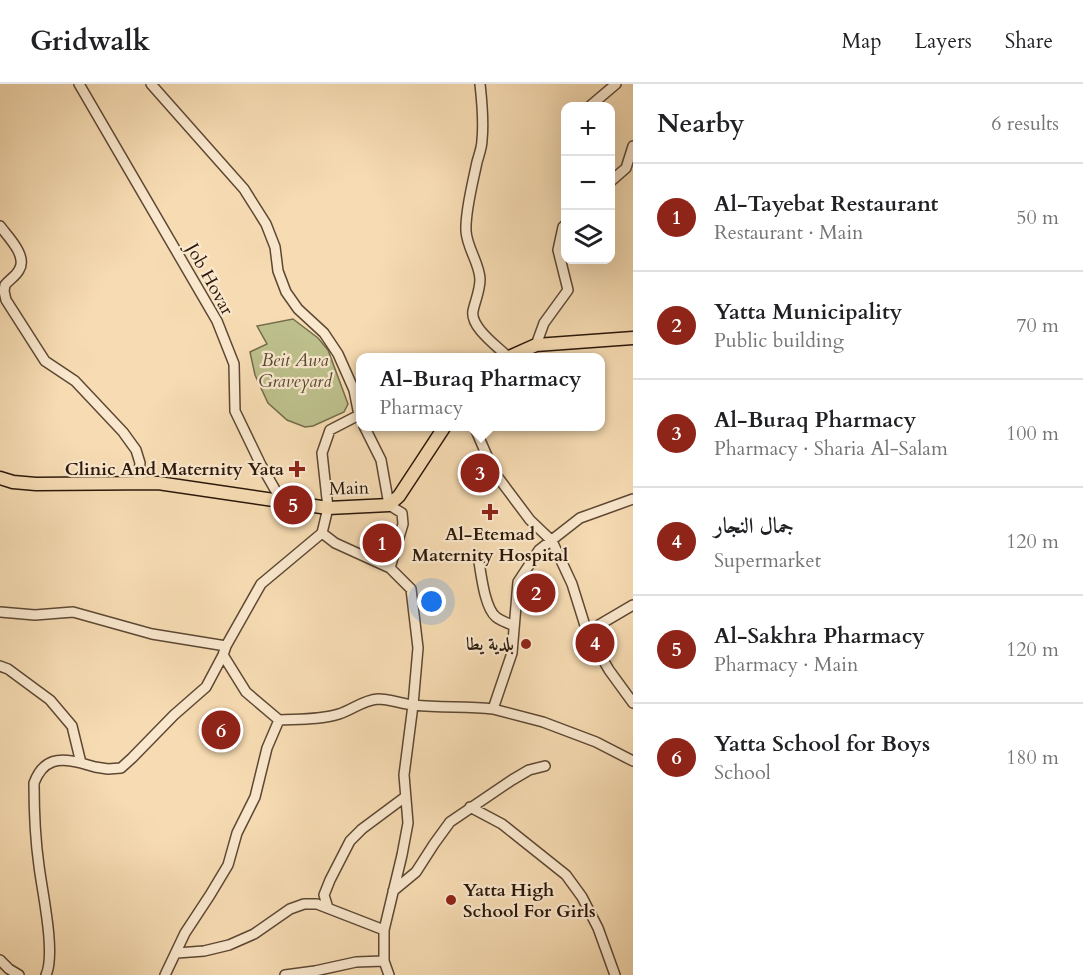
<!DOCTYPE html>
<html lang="en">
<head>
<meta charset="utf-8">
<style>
	:root { --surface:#fff; --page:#f6f6f6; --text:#202124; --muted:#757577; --line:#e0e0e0; --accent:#8f2418 }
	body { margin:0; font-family:Cardo,Amiri,serif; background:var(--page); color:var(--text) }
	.controls { position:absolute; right:18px; top:18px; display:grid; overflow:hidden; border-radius:12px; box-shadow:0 6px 24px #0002 }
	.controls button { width:54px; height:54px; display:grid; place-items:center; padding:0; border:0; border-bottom:2px solid var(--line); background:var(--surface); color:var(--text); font:30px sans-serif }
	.you { position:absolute; left:432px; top:518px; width:21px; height:21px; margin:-15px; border:4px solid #fff; border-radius:50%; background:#1a73e8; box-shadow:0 0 0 9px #1a73e833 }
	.badge { display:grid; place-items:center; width:39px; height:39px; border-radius:50%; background:var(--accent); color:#fff; font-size:20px; font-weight:700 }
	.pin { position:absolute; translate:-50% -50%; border:3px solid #fff; box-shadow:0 2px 6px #0006 }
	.popup { position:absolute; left:356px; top:269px; width:249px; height:78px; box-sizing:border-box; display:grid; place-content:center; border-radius:12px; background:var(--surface); filter:drop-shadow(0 2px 4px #0005); font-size:20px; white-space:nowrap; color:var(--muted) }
	.popup b { font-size:22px; color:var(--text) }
	.popup::after { content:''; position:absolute; left:50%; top:100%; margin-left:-12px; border:12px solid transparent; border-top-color:var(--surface) }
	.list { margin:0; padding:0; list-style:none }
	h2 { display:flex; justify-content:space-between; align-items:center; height:78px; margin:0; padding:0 24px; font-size:26px }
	h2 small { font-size:20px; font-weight:400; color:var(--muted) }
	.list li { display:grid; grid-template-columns:39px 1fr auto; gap:18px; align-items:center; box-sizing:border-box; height:108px; padding:0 24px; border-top:2px solid var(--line) }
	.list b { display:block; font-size:22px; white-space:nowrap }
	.list p { margin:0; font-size:20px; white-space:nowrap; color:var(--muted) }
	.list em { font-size:20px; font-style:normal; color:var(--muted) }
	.icon { flex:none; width:33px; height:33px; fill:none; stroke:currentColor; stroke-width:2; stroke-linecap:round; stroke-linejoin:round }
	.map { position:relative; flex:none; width:633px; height:891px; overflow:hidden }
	header { display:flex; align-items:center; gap:36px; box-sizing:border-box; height:84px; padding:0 30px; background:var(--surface); border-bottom:2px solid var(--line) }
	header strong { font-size:28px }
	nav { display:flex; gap:33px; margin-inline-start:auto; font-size:21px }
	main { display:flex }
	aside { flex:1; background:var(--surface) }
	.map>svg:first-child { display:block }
	.green { fill:#bdc08c; stroke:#746c4b; stroke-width:1.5 }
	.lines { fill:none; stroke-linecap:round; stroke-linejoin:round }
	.minor-casing { stroke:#5d4834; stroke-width:12 }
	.major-casing { stroke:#2a170a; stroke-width:15 }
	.minor { stroke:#fae8ce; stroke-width:9 }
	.major { stroke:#f7dcb3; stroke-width:12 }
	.poi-dot { fill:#8f2418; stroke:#fae8ce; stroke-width:2 }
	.labels { text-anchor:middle; stroke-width:4.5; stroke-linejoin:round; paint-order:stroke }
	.street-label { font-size:18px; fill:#2a170a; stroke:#fae8ce }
	.park-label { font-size:18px; font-style:italic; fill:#564a31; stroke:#fae8ce }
	.poi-label { font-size:18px; font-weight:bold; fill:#2a170a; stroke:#fae8ce; text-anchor:end }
</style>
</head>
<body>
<header>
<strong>Gridwalk</strong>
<nav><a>Map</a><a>Layers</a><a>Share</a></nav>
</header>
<main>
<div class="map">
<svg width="633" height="891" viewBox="0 0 633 891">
	<rect width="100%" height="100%" fill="#f7dcb3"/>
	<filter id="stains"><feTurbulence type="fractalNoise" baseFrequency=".00333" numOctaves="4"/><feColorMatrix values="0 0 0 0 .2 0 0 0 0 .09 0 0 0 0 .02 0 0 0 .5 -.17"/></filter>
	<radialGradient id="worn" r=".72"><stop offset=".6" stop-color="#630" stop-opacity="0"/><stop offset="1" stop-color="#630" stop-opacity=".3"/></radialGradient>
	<path class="green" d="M293 235 318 254 328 266 348 320 344 328 313 342 305 343 287 336 268 319 255 291 250 268 267 260 257 242Z"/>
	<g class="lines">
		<defs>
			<path id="minor" d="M79 0 217 237 234 280 235 327 261 381 281 416
				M480 0C482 18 484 37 482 56 482 63 479 71 477 78 473 98 465 127 466 147 467 164 479 178 480 195 480 207 475 217 473 227 470 243 497 262 508 273
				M590 22 616 0
				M610 98 626 84 633 62
				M0 142C8 153 28 172 19 186 16 192 9 196 5 201L4 207 6 216 45 277 75 297 123 348 136 366 140 379 138 399
				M536 261 544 239 568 206 558 166 563 143 566 140
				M364 342 381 376 389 421 402 429 403 440 390 484
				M474 342 494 388 530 436 552 457 572 500 587 548 609 586 633 619
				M633 415 580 434 539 466 518 498 512 569 493 625 543 638 596 658 633 677
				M322 449 335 459 390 484 411 505 418 564 413 621 404 691 408 739 402 771 384 846V877L389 891
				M478 472C481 488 484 523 496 533 501 537 508 539 514 542
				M0 528 35 531 73 528 152 550 226 562
				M587 548 633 521
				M0 582 8 585 50 616 72 642 81 679 95 683 108 685 121 684 132 674 174 631 206 603 223 571 226 562 261 500 322 449 328 424 322 369 330 346 359 331 354 306 338 270 324 249 298 225 286 208 278 187 275 163 266 140 244 105 151 0
				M279 636C299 635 320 636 339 630 352 626 363 616 378 615 390 615 402 620 414 621 441 624 467 622 493 625
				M470 723 502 740 566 791 582 813 598 844 615 891
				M393 807 416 788 434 760 450 738 512 696 529 686 545 682
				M328 824 324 811 330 796 350 757 362 745 405 713
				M177 869 204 867 229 861 254 850 290 825 304 820H317L384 846
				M0 876 9 885 19 891
				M46 891C56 869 42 807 39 782 35 754 34 726 34 699 43 675 59 673 81 679
				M165 891 185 849 210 811 228 781 237 749 255 713 267 664 279 636 246 608 223 571
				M285 891 315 887 356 878 384 877"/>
			<path id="major" d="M507 274 536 261 633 254
				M0 394 13 398 36 400 158 399 328 424 389 421 399 412 445 342"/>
		</defs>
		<use href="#minor" class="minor-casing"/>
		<use href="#major" class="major-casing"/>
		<use href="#minor" class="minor"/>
		<use href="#major" class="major"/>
	</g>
	<g class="poi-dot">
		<path d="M294 376h6v6h6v6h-6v6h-6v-6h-6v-6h6z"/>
		<path d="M487 419h6v6h6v6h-6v6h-6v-6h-6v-6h6z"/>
		<circle cx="526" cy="560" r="6"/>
		<circle cx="451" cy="816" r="6"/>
	</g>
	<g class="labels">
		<g class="street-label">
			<text transform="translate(210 195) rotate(61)" y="6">Job Hovar</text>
			<text transform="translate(349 404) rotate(-2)" y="6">Main</text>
		</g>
		<g class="park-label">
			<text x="295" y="282">Beit Awa<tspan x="295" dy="21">Graveyard</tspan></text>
		</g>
		<g class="poi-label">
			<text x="284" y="391">Clinic And Maternity Yata</text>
			<text x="490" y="456" text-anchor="middle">Al-Etemad<tspan x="490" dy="21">Maternity Hospital</tspan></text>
			<text x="514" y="566">بلدية يطا</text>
			<text x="463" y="812" text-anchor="start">Yatta High<tspan x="463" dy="21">School For Girls</tspan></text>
		</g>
	</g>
	<rect width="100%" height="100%" filter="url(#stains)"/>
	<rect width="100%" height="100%" fill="url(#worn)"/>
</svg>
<div class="controls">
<button>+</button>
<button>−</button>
<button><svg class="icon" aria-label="layers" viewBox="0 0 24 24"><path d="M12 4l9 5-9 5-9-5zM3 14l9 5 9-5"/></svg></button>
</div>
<div class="you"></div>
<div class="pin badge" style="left:382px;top:459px">1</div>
<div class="pin badge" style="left:536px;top:509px">2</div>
<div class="pin badge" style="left:480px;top:389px">3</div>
<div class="popup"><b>Al-Buraq Pharmacy</b>Pharmacy</div>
<div class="pin badge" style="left:595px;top:559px">4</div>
<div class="pin badge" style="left:293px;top:421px">5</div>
<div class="pin badge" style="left:221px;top:646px">6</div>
</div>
<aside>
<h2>Nearby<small>6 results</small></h2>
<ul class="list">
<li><span class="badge">1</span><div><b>Al-Tayebat Restaurant</b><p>Restaurant · Main</p></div><em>50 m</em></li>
<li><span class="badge">2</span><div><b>Yatta Municipality</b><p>Public building</p></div><em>70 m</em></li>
<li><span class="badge">3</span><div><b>Al-Buraq Pharmacy</b><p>Pharmacy · Sharia Al-Salam</p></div><em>100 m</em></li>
<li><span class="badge">4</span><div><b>جمال النجار</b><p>Supermarket</p></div><em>120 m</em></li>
<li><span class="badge">5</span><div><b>Al-Sakhra Pharmacy</b><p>Pharmacy · Main</p></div><em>120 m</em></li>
<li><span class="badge">6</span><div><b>Yatta School for Boys</b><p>School</p></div><em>180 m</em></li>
</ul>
</aside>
</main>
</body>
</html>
